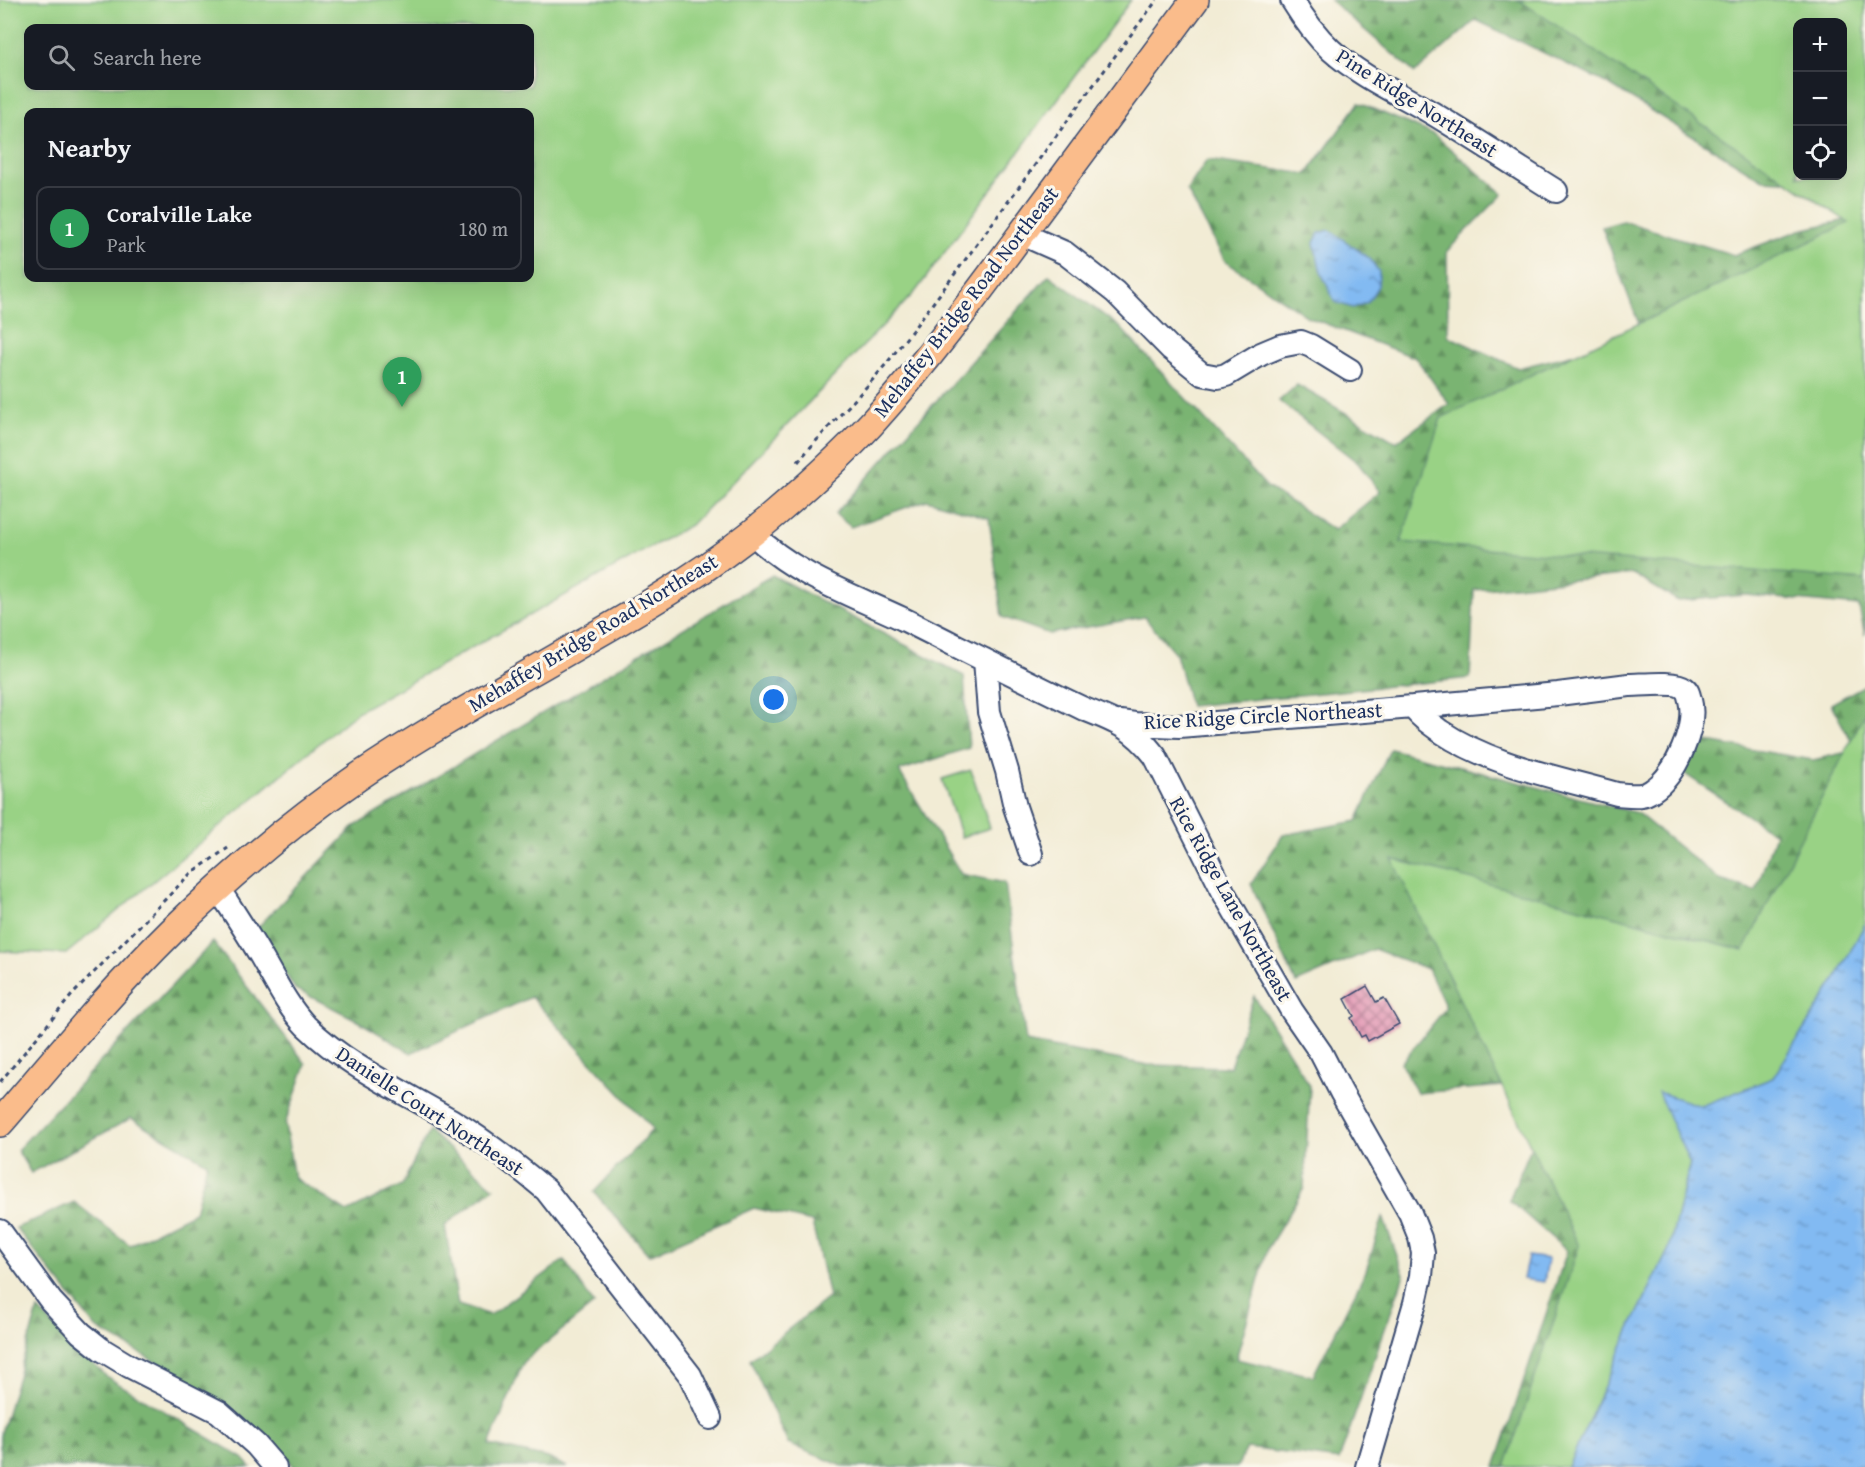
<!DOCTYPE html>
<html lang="en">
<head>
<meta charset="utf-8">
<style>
	:root { --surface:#171b24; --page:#20242c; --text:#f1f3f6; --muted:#9ea1a6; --line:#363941; --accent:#db2777 }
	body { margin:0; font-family:"Gentium Book Plus",serif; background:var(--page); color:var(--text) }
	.controls { position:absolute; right:18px; top:18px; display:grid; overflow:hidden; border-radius:12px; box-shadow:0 6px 24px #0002 }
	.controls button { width:54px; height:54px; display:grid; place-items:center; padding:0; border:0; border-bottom:2px solid var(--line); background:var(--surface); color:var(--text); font:30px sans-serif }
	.you { position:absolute; left:774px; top:700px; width:21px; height:21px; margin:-15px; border:4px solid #fff; border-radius:50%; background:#1a73e8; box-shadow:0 0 0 9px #1a73e833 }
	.badge { display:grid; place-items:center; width:39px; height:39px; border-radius:50%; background:var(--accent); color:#fff; font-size:20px; font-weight:700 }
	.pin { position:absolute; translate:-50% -50px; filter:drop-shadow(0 2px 3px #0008) }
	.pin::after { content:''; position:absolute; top:32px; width:21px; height:18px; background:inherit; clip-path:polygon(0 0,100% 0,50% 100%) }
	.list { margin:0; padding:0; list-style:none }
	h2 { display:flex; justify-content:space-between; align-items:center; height:78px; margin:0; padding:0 24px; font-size:26px }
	h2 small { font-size:20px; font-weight:400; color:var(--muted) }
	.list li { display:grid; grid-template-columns:39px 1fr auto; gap:18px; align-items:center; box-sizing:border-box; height:84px; margin:0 12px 12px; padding:0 12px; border:2px solid var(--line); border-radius:12px }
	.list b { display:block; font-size:22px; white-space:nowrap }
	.list p { margin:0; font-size:20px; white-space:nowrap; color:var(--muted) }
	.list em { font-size:20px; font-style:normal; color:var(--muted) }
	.icon { flex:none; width:33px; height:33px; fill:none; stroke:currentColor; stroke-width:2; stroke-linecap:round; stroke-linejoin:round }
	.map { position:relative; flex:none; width:1865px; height:1467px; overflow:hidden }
	.search { position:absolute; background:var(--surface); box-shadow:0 6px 24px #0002; left:24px; top:24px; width:510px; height:66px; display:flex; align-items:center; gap:15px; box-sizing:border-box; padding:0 21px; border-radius:12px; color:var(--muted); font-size:22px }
	.panel { position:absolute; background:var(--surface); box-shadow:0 6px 24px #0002; left:24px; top:108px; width:510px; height:174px; border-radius:12px }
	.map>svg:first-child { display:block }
	.forest { fill:url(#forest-firs); stroke:#4a7268; stroke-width:1.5 }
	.green { fill:#99d285; stroke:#5a8072; stroke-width:1.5; fill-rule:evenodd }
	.water { fill:url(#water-ripples); stroke:#4e74a8; stroke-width:1.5 }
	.building { fill:url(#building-cross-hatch) }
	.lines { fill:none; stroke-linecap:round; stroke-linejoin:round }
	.minor-casing { stroke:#3b4b70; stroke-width:26 }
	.major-casing { stroke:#3b4b70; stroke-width:30 }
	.path { stroke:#3b4b70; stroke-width:3; stroke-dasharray:4.5 4.5; stroke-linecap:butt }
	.minor { stroke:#fff; stroke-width:22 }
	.major { stroke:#fabc8b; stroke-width:27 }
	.labels { text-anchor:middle; stroke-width:6; stroke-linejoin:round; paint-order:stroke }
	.street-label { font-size:21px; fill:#1b2f5e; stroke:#fbf7ec }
</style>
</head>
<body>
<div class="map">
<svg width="1865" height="1467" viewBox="0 0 1865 1467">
	<defs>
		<pattern id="forest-firs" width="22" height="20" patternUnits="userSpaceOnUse" patternTransform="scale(1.5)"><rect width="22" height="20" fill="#7ab472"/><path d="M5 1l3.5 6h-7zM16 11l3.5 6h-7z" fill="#639361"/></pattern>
		<pattern id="water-ripples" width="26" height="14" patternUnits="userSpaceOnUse" patternTransform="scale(1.5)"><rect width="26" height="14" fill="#82baf2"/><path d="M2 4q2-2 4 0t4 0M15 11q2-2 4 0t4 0" fill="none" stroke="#6a98c7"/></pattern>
		<pattern id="building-cross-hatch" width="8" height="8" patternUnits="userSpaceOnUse" patternTransform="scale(1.5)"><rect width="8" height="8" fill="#e5a2ba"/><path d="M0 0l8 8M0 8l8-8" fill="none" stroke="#b9849a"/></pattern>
	</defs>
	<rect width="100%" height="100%" fill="#fbf7ec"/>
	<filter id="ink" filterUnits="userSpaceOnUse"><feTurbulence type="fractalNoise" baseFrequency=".0167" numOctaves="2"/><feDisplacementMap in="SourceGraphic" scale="12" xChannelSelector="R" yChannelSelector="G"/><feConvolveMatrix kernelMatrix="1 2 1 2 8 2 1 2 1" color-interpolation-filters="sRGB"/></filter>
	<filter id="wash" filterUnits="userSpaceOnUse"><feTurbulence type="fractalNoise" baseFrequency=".008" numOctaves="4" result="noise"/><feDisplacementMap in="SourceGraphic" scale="24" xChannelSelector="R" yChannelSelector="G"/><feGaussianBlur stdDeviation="1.35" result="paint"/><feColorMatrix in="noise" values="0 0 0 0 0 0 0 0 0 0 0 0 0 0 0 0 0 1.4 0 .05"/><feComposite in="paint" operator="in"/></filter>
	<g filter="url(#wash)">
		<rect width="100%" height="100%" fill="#f2ecd5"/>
		<path class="forest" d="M1330 0H1865L1842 22H1798V176H1842L1846 184 1763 180 1608 84 1476 20 1415 73Z
			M1359 103 1433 134 1503 194 1447 251 1448 336 1518 368 1644 337 1602 227 1623 221 1734 255 1800 230 1865 216V635L1859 606 1746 595 1678 601 1633 574 1474 590 1470 678 1190 706 1176 654 1144 617 1049 634 1002 617 989 518 927 500 851 527 835 514 1049 275 1120 327 1267 487 1334 530 1380 492 1358 463 1279 401 1297 385 1396 442 1449 404 1416 358 1308 317 1225 261 1187 190 1207 160 1307 174Z
			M772 575 964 676 969 748 899 771 961 874 1005 883 1026 1042 1148 1065 1230 1067 1254 996 1310 1086 1304 1188 1268 1248 1236 1359 1313 1376 1366 1271 1383 1217 1404 1275 1339 1460 1247 1448 1237 1467H845L788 1444 750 1360 829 1297 812 1222 754 1208 649 1255 594 1192 653 1129 531 997 411 1053 355 1019 295 989 257 928 355 826Z
			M1865 685V818L1630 1118 1534 1467H1495L1567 1251 1509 1200 1543 1119 1516 1085 1417 1093 1401 1063 1446 1008 1428 969 1374 949 1296 983 1251 884 1283 835 1357 821 1390 749 1637 813 1720 880 1756 891 1775 834 1682 772 1702 741 1813 760 1856 750 1831 704Z
			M213 942 306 1064 285 1124 294 1178 347 1212 402 1185 429 1131 494 1188 445 1225 458 1305 490 1315 564 1260 594 1304 524 1361 489 1445 548 1458 567 1467H294L272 1440 192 1383 96 1328 16 1228 74 1202 130 1245 195 1212 207 1163 131 1118 31 1173 17 1150Z
			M38 1310 107 1377 243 1458 251 1467H0V1436Z"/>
		<path class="green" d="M0 0H1131L916 291 692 524 357 712 66 954 0 951ZM530 28V86H28V28ZM530 112V278H28V112Z
			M1519 0H1865V580L1401 542 1441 418 1849 223ZM1842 22V176H1798V22Z
			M1865 713V924L1834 982 1773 1078 1701 1106 1659 1093 1690 1163 1669 1249 1629 1331 1568 1467H1505L1579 1246 1392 859 1744 950Z
			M971 770 990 828 961 837 942 779Z"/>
		<path class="water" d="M1330 230 1370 259 1379 272 1378 286 1368 302 1353 308 1335 302 1321 272 1314 243 1319 233Z
			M1865 924V1467H1568L1629 1331 1669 1249 1690 1164 1658 1092 1701 1106 1773 1078 1834 982Z
			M1528 1256 1548 1259 1544 1282 1523 1279Z"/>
		<g id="blocks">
			<path class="building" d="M1367 986 1376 1002 1384 998 1399 1024 1368 1041 1365 1035 1361 1037 1351 1018 1354 1016 1345 999Z"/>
		</g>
	</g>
	<g filter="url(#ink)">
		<use href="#blocks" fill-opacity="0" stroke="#3b4b70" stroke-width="1.5"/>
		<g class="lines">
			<defs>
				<path id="minor" d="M1292 0C1303 18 1316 36 1331 50 1361 77 1398 93 1432 113 1474 138 1514 165 1556 191
					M1022 234 1065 253 1115 292 1171 349 1202 374 1218 377 1226 375 1261 354 1280 346 1301 342 1311 346 1350 370
					M752 533C794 575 850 594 903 619 963 649 1023 680 1084 709 1117 722 1133 728 1155 756L1225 895 1292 1011 1321 1053 1341 1092 1410 1213 1420 1238 1423 1253 1421 1276 1415 1303 1367 1467
					M985 660 989 712 1007 771 1015 807 1031 854
					M1629 685C1641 685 1676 681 1684 688 1688 690 1689 696 1690 700 1697 726 1676 775 1653 790 1643 798 1630 795 1617 794 1558 777 1492 766 1440 731 1430 723 1420 718 1413 707L1558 694Z
					M1120 722 1135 724 1179 726 1413 707
					M218 888C232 910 246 931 259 953 274 978 286 1005 306 1026 347 1066 402 1091 451 1120 484 1140 516 1165 546 1190L690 1375 710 1418
					M0 1231 51 1301 81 1333 101 1349 129 1366 219 1412 256 1445 275 1467"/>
				<path id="major" d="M0 1123C56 1058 111 991 172 931 230 875 292 822 358 777 429 729 506 687 580 644 647 606 715 566 774 515 808 486 841 456 871 424 929 360 980 290 1031 221 1086 147 1140 74 1195 0"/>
			</defs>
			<use href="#minor" class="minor-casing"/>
			<use href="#major" class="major-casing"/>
			<path class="path" d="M798 462C829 424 867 390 897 350 986 235 1069 116 1157 0
				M0 1082 72 995 190 874 228 848"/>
			<use href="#minor" class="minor"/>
			<use href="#major" class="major"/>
		</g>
	</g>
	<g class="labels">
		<g class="street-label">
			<text transform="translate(1417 103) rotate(32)" y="7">Pine Ridge Northeast</text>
			<text transform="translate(966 302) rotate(-52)" y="7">Mehaffey Bridge Road Northeast</text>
			<text transform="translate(593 633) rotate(-31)" y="7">Mehaffey Bridge Road Northeast</text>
			<text transform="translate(1263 716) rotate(-3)" y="7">Rice Ridge Circle Northeast</text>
			<text transform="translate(1231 899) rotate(61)" y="7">Rice Ridge Lane Northeast</text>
			<text transform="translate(430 1111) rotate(33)" y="7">Danielle Court Northeast</text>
		</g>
	</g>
</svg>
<div class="controls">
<button>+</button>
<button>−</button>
<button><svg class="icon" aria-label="locate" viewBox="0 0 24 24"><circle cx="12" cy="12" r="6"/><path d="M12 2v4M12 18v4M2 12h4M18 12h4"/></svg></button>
</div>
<div class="you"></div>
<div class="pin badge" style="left:402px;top:407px;background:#2e9e5b">1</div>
<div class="search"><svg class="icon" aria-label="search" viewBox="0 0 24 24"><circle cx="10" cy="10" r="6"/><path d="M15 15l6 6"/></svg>Search here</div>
<section class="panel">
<h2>Nearby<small></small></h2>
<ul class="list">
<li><span class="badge" style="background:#2e9e5b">1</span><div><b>Coralville Lake</b><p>Park</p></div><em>180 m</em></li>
</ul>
</section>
</div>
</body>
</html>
